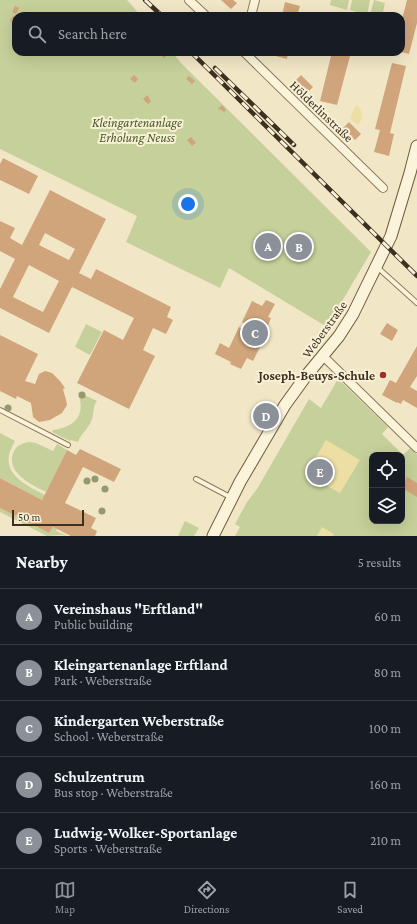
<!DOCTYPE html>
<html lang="en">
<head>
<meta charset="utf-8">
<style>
	:root { --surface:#171b24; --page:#242831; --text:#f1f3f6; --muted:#9ea1a6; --line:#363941; --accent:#8c9099 }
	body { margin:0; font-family:"Crimson Pro",serif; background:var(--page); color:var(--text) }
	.controls { position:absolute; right:12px; bottom:12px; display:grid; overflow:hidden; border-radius:8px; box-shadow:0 4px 16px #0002 }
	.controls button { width:36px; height:36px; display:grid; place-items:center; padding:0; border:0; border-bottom:1px solid var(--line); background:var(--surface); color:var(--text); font:20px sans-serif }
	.scale { position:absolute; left:12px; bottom:10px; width:72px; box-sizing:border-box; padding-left:4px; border:2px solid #3d301f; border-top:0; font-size:11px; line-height:14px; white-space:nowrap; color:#3d301f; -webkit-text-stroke:3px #f8f1d7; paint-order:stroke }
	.you { position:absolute; left:188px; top:204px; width:14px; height:14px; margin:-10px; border:3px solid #fff; border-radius:50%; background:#1a73e8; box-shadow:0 0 0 6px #1a73e833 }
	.badge { display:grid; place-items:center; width:26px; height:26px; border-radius:50%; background:var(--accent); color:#fff; font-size:13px; font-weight:700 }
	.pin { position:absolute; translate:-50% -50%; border:2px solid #fff; box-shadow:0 1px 4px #0006 }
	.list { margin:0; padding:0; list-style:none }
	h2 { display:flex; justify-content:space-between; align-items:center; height:52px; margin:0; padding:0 16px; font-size:17px }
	h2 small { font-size:13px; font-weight:400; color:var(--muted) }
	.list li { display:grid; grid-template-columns:26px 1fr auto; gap:12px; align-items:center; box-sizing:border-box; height:56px; padding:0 16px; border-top:1px solid var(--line) }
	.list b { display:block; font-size:15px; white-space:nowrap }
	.list p { margin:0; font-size:13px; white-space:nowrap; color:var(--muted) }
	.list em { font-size:13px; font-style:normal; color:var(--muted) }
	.icon { flex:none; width:22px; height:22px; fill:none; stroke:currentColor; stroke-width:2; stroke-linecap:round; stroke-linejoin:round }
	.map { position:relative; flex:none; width:417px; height:536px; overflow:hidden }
	.search { position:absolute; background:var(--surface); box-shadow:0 4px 16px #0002; left:12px; right:12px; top:12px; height:44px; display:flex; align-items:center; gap:10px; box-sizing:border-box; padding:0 14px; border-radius:12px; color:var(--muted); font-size:15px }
	.sheet { height:332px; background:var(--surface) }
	nav { display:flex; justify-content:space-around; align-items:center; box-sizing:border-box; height:56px; border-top:1px solid var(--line); background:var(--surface); font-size:11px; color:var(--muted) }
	nav a { display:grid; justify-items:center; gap:2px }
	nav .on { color:var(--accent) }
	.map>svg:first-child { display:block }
	.green { fill:#c6d09a; fill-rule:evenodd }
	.sand { fill:#eddfa3 }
	.building { fill:#d1a57b; fill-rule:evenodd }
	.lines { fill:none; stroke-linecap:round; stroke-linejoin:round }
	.lane-casing { stroke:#8e7a5b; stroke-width:6 }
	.street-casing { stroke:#8e7a5b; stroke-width:10 }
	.secondary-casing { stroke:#705b3e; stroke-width:13 }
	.lane { stroke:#fbf4db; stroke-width:4 }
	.street { stroke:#fbf4db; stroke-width:8 }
	.secondary { stroke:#fbf4db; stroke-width:11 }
	.rail-casing { stroke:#3d301f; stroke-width:4.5 }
	.rail { stroke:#f8f1d7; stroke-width:3; stroke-dasharray:9; stroke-linecap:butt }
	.tree { fill:#959a6e }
	.poi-dot { fill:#a03028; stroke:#f8f1d7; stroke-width:1.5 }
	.labels { text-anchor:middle; stroke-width:4; stroke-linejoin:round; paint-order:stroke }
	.street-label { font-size:13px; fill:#3d301f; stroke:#f8f1d7 }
	.park-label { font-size:13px; font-style:italic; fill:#495b25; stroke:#f8f1d7 }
	.poi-label { font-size:13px; font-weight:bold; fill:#3d301f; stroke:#f8f1d7; text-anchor:end }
</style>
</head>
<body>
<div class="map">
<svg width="417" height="536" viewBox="0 0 417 536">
	<rect width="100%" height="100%" fill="#f1e7c7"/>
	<path class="green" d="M0 0H127L141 16H16V52H172L181 63 371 252 327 327 229 268 220 288 126 242 137 216 0 149Z
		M331 0H349L347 10 330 5Z
		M352 0H370L367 15 350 10Z
		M374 0 385 3 383 12 379 16 370 15Z
		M86 324 102 332 90 355 75 347Z
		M338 379 388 427 382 434 403 455 410 448 417 454V536H235L240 527 235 524 247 502 257 489 309 399 321 408ZM372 455H402V521H372Z
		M78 392 97 401C93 405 94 413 92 419 89 429 81 433 78 442L71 440 70 441 52 432 53 430C76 427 86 415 78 392Z
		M0 433 15 441C13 445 10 450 9 455 5 477 30 487 45 495L42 500 0 478Z
		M29 442 36 443 53 451 57 444 67 450 46 492C32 485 4 472 14 451 17 445 23 443 29 442Z
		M0 508 49 533 53 527 57 529 56 531 67 536 61 535 47 536 0 512Z
		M185 521 199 528 194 536H178Z"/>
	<path class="sand" d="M356 105 358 106C363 112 364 120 357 125L350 118Z
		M326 440 360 460 340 493 306 474Z
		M322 527 334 534 333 536H317Z"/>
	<path class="building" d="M221 0H233L237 3 231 9Z
		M407 0H417V23L409 54 401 52V23Z
		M285 2 300 6 297 16H282Z
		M15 6 19 8 16 14 12 12Z
		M13 16 16 18 14 23 10 21Z
		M157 52H167L168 54 164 58Z
		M273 52H288L287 59 272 55Z
		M332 52H351L337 105 320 101Z
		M392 63 406 66 390 133 394 134 389 156 374 152 380 130 375 129Z
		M134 75 138 79 135 83 130 79Z
		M301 75 313 87 307 93 295 81Z
		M189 76 195 81 192 84 186 79Z
		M147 95 151 101 148 104 143 99Z
		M222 105 226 110 224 112 220 109 219 110 218 109Z
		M349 122 361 134 355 140 343 128Z
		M191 137 196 143 192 146 187 140Z
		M3 158 38 176 29 194 0 180V164Z
		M50 190 106 219 79 273 91 279 96 269 171 307 167 317 173 320 166 334 153 328 143 350 155 356 129 409 77 383 104 330 123 340 134 318 72 287 49 333 0 308V289L15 259 0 251V221L15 228 10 238 22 245ZM45 233 75 249 69 260 39 245ZM29 265 59 281 43 312 13 297Z
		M265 241 274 246 271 250 262 245Z
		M266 300 275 304 268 317 271 318 265 333 258 330 256 335 262 338 260 343H262L253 361 247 358 241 369 230 364 231 362 215 354 220 343 229 348 239 327 247 331 250 326 242 322 252 301 262 306Z
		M387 323 398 330 392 341 380 334Z
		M0 335 38 354 25 381 35 384 39 374 45 371 52 373 60 381 65 388 63 389 66 400 67 405 62 413 50 420 39 422 33 417 31 403 17 396 16 399 0 391Z
		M417 346V376L410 387 417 391V408L403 400 401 404 397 402V403L382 395 390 380 396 383Z
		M80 449 121 469 114 482 83 467 65 503 96 518 91 528 97 531 95 536H71L53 527 49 533 0 508V478L42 500 67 450 76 455Z
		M407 477 417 483V497L402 488Z"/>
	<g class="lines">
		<defs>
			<path id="lane" d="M377 267 417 303
				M0 410 68 445
				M196 479 232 498"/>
			<path id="street" d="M189 0 206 16
				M251 16 255 0
				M244 52 383 188
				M323 356 417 448"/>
			<path id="secondary" d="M213 536 240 482 285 405 306 376 339 336 353 314 391 236 410 173 417 146"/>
		</defs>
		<use href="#lane" class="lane-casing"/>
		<use href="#street" class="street-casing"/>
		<use href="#secondary" class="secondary-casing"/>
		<use href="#lane" class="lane"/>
		<use href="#street" class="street"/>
		<use href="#secondary" class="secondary"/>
		<defs>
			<path id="rail" d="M145 0 162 16
				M191 52 417 276
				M215 68 294 145"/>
		</defs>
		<use href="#rail" class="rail-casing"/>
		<use href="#rail" class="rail"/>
	</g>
	<g class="tree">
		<circle cx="82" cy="395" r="3.5"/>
		<circle cx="8" cy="408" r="3.5"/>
		<circle cx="95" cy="479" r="3.5"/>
		<circle cx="87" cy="481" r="3.5"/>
		<circle cx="105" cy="489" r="3.5"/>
		<circle cx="102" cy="511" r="3.5"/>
	</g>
	<circle class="poi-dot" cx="383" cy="375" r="4"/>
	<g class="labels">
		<g class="street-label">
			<text transform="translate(322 111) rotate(44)" y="5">Hölderlinstraße</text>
			<text transform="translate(324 329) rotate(-54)" y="5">Weberstraße</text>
		</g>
		<g class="park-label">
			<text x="137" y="127">Kleingartenanlage<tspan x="137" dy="15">Erholung Neuss</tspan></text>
		</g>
		<g class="poi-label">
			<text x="375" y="380">Joseph-Beuys-Schule</text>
		</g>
	</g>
</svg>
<div class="controls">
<button><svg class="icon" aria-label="locate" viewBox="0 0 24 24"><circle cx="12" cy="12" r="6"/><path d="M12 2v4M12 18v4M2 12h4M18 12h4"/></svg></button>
<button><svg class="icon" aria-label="layers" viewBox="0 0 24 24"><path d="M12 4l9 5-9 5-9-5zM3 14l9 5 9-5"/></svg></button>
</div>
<div class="scale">50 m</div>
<div class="you"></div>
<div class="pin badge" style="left:268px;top:246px">A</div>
<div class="pin badge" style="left:299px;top:247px">B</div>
<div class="pin badge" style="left:255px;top:333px">C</div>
<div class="pin badge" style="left:266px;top:416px">D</div>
<div class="pin badge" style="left:320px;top:472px">E</div>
<div class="search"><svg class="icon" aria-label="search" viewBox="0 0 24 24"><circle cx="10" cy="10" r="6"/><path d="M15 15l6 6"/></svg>Search here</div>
</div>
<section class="sheet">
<h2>Nearby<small>5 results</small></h2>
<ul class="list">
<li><span class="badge">A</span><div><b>Vereinshaus &quot;Erftland&quot;</b><p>Public building</p></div><em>60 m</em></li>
<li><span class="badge">B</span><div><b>Kleingartenanlage Erftland</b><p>Park · Weberstraße</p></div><em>80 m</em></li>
<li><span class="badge">C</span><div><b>Kindergarten Weberstraße</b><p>School · Weberstraße</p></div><em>100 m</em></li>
<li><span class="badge">D</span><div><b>Schulzentrum</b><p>Bus stop · Weberstraße</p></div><em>160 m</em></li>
<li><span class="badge">E</span><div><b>Ludwig-Wolker-Sportanlage</b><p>Sports · Weberstraße</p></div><em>210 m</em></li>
</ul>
</section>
<nav>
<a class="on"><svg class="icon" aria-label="map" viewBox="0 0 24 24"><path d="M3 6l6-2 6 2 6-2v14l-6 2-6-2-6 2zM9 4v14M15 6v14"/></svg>Map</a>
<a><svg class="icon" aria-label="directions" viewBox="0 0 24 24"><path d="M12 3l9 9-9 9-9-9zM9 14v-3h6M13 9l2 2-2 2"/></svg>Directions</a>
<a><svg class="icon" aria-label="saved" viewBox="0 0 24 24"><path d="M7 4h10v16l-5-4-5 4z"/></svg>Saved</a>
</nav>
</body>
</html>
